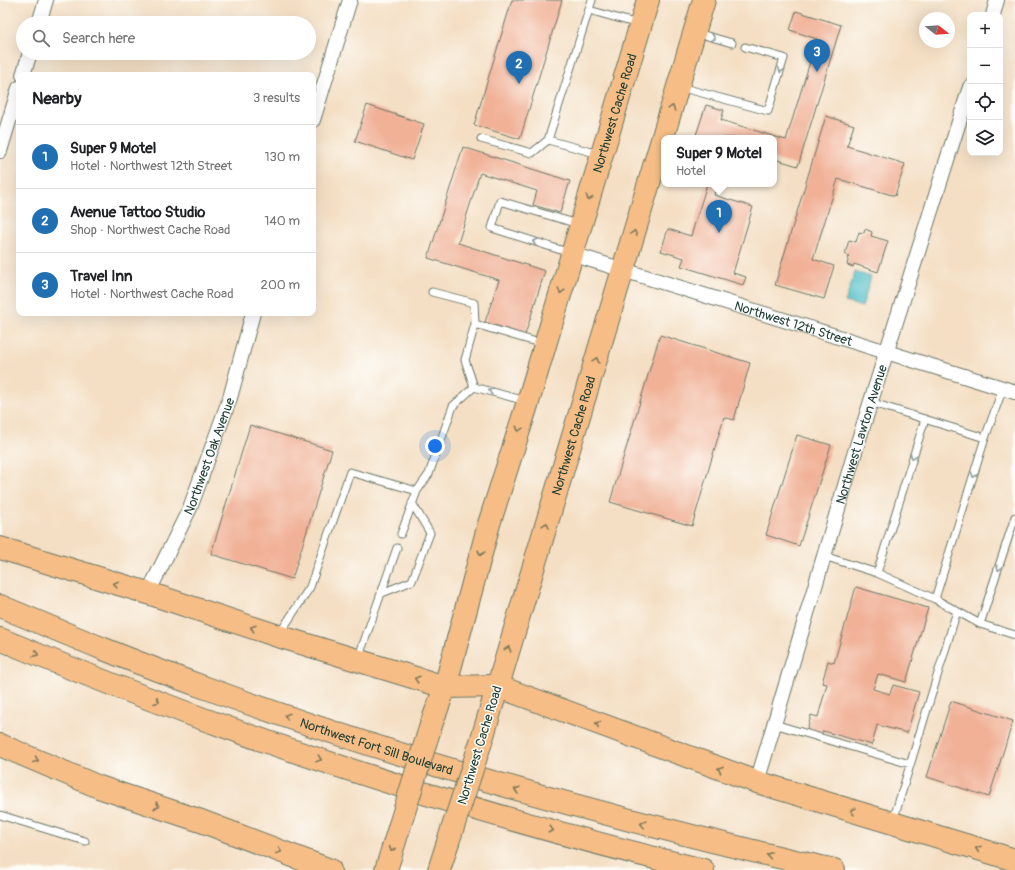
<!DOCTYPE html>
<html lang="en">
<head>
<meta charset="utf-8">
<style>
	:root { --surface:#fff; --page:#f2f2f2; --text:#202124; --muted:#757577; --line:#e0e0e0; --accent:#1f6fb2 }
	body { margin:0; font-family:Pangolin,sans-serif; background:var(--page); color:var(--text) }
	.controls { position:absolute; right:12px; top:12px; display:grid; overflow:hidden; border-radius:8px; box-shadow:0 4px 16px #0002 }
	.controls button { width:36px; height:36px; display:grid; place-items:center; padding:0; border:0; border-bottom:1px solid var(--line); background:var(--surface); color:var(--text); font:20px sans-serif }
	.compass { position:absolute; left:919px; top:12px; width:36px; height:36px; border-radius:50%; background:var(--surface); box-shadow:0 4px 16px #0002; rotate:107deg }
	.you { position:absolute; left:435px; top:446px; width:14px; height:14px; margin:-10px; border:3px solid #fff; border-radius:50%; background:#1a73e8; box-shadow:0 0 0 6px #1a73e833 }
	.badge { display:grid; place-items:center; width:26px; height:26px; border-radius:50%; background:var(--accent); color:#fff; font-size:13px; font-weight:700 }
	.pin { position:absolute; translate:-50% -33px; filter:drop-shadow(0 1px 2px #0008) }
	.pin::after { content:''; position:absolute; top:21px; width:14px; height:12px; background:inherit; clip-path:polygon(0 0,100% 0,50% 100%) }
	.popup { position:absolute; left:661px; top:135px; width:116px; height:52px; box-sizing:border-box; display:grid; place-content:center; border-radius:8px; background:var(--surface); filter:drop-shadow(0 1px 3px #0005); font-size:13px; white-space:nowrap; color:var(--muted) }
	.popup b { font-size:15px; color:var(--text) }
	.popup::after { content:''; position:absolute; left:50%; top:100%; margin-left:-8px; border:8px solid transparent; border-top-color:var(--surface) }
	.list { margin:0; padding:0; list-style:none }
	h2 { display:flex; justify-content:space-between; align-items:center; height:52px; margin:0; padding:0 16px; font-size:17px }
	h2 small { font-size:13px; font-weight:400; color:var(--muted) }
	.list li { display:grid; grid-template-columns:26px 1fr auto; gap:12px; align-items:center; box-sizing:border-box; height:64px; padding:0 16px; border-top:1px solid var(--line) }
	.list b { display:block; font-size:15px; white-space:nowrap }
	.list p { margin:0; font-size:13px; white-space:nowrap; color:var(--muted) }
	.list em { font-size:13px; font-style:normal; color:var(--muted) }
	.icon { flex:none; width:22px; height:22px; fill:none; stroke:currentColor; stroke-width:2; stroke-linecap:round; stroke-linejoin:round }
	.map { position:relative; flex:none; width:1015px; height:870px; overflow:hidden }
	.search { position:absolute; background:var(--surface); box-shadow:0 4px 16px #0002; left:16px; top:16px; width:300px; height:44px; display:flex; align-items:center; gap:10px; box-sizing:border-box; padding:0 14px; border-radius:22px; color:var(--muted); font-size:15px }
	.panel { position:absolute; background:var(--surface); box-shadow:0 4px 16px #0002; left:16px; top:72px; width:300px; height:244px; border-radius:8px }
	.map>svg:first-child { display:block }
	.water { fill:#54c1c9; stroke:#3a7f7e }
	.building { fill:#f1b197 }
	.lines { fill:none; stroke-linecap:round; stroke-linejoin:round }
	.lane-casing { stroke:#6a7666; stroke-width:9 }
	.street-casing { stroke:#6a7666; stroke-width:16 }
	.primary-casing { stroke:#6a7666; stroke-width:24 }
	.lane { stroke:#fff; stroke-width:7 }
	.street { stroke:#fff; stroke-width:14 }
	.primary { stroke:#f6be86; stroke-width:22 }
	.primary-bridge-casing { stroke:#6a7666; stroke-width:24; stroke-linecap:butt }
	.primary-bridge { stroke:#f6be86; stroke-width:22 }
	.oneway { stroke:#8f9e9a }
	.oneway2 { stroke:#807759 }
	.labels { text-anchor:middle; stroke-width:3; stroke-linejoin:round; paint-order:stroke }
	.street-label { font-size:13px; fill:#1f3d34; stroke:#fdfcf7 }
</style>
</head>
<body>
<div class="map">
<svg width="1015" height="870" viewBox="0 0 1015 870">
	<rect width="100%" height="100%" fill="#fdfcf7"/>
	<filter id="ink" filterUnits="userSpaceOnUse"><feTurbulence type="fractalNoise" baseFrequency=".025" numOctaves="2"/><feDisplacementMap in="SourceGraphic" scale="8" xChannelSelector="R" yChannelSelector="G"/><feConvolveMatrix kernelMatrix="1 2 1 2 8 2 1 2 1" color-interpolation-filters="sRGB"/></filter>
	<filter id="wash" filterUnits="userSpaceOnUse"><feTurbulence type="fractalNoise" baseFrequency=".012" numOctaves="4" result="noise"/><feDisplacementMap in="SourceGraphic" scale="16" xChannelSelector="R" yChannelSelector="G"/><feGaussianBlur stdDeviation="0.9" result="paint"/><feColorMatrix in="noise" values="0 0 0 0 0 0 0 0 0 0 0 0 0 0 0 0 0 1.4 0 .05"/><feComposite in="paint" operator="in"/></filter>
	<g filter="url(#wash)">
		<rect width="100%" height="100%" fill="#f4dfc4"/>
		<path class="water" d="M855 272 871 277 862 307 845 302Z"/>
		<g id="blocks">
			<path class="building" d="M512 0H562L520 139 474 125Z
				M796 11 841 25 798 166 774 159V138H706L696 135 706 105 724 110 721 120 786 140 817 39 790 30Z
				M367 105 424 124 412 160 355 141Z
				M826 116 854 125 847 146 905 164 895 196 838 179 813 259 834 266 824 299 775 285Z
				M463 147 570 181 560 213 533 205 537 191 480 173 458 243 545 271 525 335 485 322 499 280 428 258Z
				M707 184H717L714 195 753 207 733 273 746 277 743 285 681 266 684 258 661 251 668 229 691 236Z
				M865 229 872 232 871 236 888 241 878 272 854 264 853 267 847 265 849 256 845 254 849 240 856 242 859 232 864 233Z
				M660 335 750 363 734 420 724 417 692 526 610 502Z
				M250 425 332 450 292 579 211 554Z
				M797 435 831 445 799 546 766 535Z
				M856 587 928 608 906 682 878 674 873 689 890 694 893 685 919 692 907 733 877 725 872 745 823 731 821 736 807 732 811 715 818 717 827 684 822 683 828 661 834 663Z
				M951 701 1013 721 989 797 927 777Z"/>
		</g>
	</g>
	<g filter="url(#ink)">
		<use href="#blocks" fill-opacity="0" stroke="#6a7666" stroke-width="1"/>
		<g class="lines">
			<defs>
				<path id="lane" d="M592 0 548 140 599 154
					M589 10 638 24
					M697 33 732 43
					M680 87 768 111 784 58 745 47
					M481 139 532 153 548 140
					M570 253 492 228 500 201 578 224
					M432 292 474 303 475 324 543 344
					M474 387 465 360 475 324
					M870 402 985 438
					M401 534 417 491
					M824 556 877 573 935 599 980 624 1015 635
					M877 573 925 419
					M382 593 412 581 430 533 412 503
					M935 599 985 438 1003 388
					M980 624 1015 517
					M280 633 310 587 350 472 417 491 429 474 453 406 474 387 526 401
					M358 659 397 548
					M774 724 910 764
					M0 815 85 841
					M893 821 957 611"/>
				<g id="street">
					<path d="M993 15 997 0"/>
					<path d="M39 23 46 0"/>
					<path d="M23 75 30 53"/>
					<path d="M313 120 350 0"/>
					<path d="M0 151 19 88"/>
					<path id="s1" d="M572 254 1015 392"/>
					<path id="s2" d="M148 593 190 508 230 398 253 313"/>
					<path id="s3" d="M757 782 854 455 970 87"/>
				</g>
				<g id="primary">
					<path d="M0 548 148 593 278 636 445 687 497 686 757 782 1015 860"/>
					<path id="s4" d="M0 606C69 635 138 664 209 689 412 764 623 822 834 870"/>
					<path d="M0 639C227 735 464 812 703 870"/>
					<path id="s5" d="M431 725 445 687 489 524 528 402 648 0"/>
					<path id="s6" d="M481 742 704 0"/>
					<path d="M0 745 99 787 201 821 330 870"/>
					<path d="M386 870 399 828"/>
					<path d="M439 870 448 842"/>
				</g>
			</defs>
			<use href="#lane" class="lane-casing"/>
			<use href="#street" class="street-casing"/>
			<use href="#primary" class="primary-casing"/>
			<use href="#lane" class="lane"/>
			<use href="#street" class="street"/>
			<use href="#primary" class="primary"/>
			<defs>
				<path id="primary-bridge" d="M399 828 431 725
					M448 842 481 742"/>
			</defs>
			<use href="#primary-bridge" class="primary-bridge-casing"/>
			<use href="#primary-bridge" class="primary-bridge"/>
		</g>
		<defs><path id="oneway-chevron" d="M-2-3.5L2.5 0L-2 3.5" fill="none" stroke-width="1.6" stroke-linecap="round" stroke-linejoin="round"/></defs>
		<g class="oneway">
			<use href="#oneway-chevron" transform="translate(713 38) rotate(16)"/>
			<use href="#oneway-chevron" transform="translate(781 70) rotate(107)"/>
			<use href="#oneway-chevron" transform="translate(535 242) rotate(-162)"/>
			<use href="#oneway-chevron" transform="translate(491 391) rotate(-164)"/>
			<use href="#oneway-chevron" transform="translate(913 456) rotate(107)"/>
			<use href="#oneway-chevron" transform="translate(974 475) rotate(107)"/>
			<use href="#oneway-chevron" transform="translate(999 568) rotate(108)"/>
		</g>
		<g class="oneway2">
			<use href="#oneway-chevron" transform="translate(672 108) rotate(-73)"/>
			<use href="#oneway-chevron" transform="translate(589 198) rotate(107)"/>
			<use href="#oneway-chevron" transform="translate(634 233) rotate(-73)"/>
			<use href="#oneway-chevron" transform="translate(561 291) rotate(106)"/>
			<use href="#oneway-chevron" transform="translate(596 360) rotate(-73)"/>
			<use href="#oneway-chevron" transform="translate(519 429) rotate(108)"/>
			<use href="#oneway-chevron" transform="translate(546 525) rotate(-73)"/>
			<use href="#oneway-chevron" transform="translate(481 553) rotate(105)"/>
			<use href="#oneway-chevron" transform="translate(116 584) rotate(-163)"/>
			<use href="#oneway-chevron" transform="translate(253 628) rotate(-162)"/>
			<use href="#oneway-chevron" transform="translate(508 649) rotate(-73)"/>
			<use href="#oneway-chevron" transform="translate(36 654) rotate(23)"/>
			<use href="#oneway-chevron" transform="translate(417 679) rotate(-163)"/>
			<use href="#oneway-chevron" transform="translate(157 701) rotate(21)"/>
			<use href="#oneway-chevron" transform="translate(287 716) rotate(-161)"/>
			<use href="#oneway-chevron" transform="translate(598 724) rotate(-159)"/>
			<use href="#oneway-chevron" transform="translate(319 759) rotate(19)"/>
			<use href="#oneway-chevron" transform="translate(36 760) rotate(23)"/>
			<use href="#oneway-chevron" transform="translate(720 769) rotate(-160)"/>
			<use href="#oneway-chevron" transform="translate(517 790) rotate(-164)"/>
			<use href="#oneway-chevron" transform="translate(157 806) rotate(19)"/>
			<use href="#oneway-chevron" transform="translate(853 811) rotate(-164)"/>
			<use href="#oneway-chevron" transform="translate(643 824) rotate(-166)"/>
			<use href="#oneway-chevron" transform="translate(551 830) rotate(16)"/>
			<use href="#oneway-chevron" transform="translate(392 849) rotate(108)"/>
			<use href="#oneway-chevron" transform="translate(978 849) rotate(-163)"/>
			<use href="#oneway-chevron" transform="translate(279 851) rotate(21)"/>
			<use href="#oneway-chevron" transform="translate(769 855) rotate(-167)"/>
		</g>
	</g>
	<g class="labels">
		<g class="street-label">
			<text dy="5" stroke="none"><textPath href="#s5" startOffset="639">Northwest Cache Road</textPath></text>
			<text dy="5" stroke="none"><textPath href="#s1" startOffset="232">Northwest 12th Street</textPath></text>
			<text dy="5" stroke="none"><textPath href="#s3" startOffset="363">Northwest Lawton Avenue</textPath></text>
			<text dy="5" stroke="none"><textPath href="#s6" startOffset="320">Northwest Cache Road</textPath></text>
			<text dy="5" stroke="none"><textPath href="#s2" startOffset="150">Northwest Oak Avenue</textPath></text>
			<text dy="5" stroke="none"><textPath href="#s4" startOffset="402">Northwest Fort Sill Boulevard</textPath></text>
			<text transform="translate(479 745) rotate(-73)" y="5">Northwest Cache Road</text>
		</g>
	</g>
</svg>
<div class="controls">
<button>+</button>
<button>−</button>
<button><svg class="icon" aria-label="locate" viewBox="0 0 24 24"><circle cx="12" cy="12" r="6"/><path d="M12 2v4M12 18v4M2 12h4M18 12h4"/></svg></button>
<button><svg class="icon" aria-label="layers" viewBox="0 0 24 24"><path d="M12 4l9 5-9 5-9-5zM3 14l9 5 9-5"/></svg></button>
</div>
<svg class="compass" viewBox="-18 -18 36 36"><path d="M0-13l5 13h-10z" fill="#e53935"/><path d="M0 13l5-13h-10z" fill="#757577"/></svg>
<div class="you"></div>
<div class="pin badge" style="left:719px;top:233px">1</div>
<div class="popup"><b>Super 9 Motel</b>Hotel</div>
<div class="pin badge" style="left:519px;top:84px">2</div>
<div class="pin badge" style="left:817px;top:72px">3</div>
<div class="search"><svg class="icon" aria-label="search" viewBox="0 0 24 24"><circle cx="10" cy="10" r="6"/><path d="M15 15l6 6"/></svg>Search here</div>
<section class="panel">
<h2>Nearby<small>3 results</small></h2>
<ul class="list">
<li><span class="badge">1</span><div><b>Super 9 Motel</b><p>Hotel · Northwest 12th Street</p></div><em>130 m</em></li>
<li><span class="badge">2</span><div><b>Avenue Tattoo Studio</b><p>Shop · Northwest Cache Road</p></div><em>140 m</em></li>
<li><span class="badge">3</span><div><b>Travel Inn</b><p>Hotel · Northwest Cache Road</p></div><em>200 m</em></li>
</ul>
</section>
</div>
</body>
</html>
